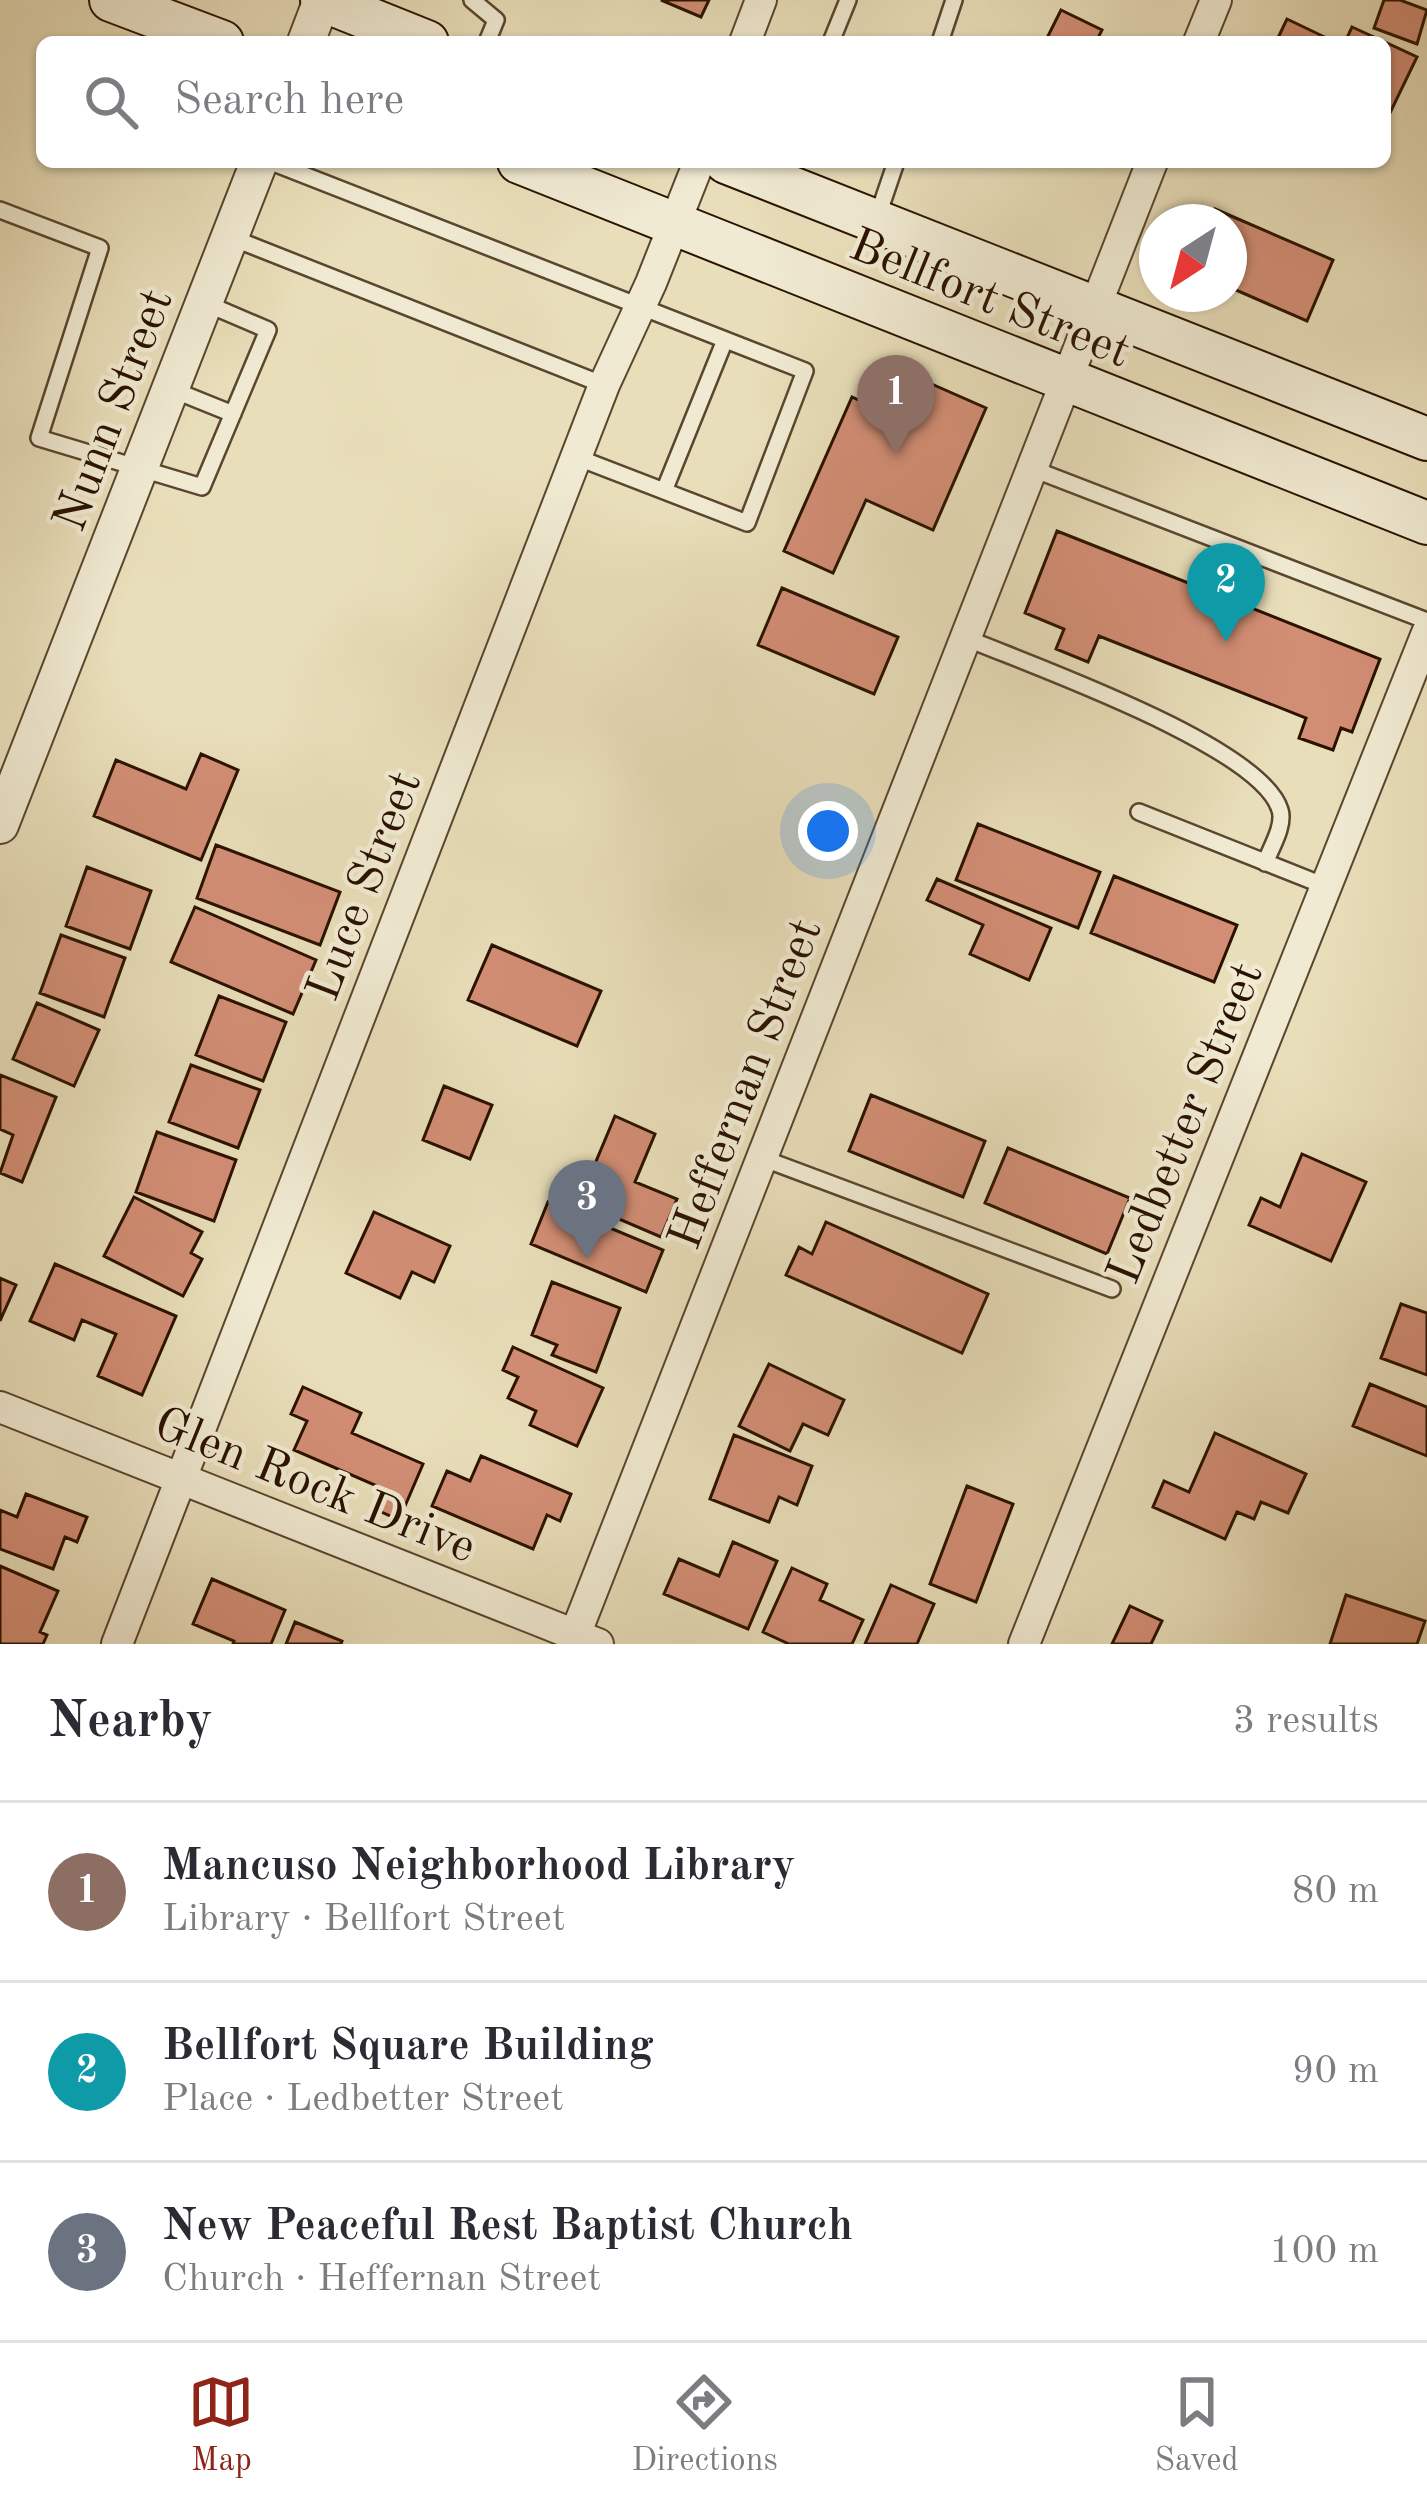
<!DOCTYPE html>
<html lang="en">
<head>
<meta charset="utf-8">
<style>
	:root { --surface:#fff; --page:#f2f2f3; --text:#2b2b33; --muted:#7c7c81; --line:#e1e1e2; --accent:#8f2418 }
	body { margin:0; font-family:"Old Standard TT",serif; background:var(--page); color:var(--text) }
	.compass { position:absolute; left:1139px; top:204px; width:108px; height:108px; border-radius:50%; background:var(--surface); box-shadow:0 3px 9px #0004; rotate:216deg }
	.you { position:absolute; left:828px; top:831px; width:42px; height:42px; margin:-30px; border:9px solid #fff; border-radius:50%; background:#1a73e8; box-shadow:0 0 0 18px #1a73e833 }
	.badge { display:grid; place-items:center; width:78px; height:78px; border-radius:50%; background:var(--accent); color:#fff; font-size:39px; font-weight:700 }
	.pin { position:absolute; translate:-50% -99px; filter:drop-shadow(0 3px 6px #0008) }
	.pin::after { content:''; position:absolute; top:63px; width:42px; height:36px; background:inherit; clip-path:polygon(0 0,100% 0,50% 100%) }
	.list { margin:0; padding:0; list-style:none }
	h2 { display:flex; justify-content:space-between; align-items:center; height:156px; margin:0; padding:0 48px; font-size:51px }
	h2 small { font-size:39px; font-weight:400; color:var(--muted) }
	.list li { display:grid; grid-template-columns:78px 1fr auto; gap:36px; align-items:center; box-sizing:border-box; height:180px; padding:0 48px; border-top:3px solid var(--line) }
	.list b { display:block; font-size:45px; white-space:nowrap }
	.list p { margin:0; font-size:39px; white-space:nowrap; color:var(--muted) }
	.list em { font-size:39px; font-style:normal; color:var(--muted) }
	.icon { flex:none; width:66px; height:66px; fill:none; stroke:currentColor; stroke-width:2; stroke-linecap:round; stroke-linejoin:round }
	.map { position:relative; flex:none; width:1427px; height:1644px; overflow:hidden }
	.search { position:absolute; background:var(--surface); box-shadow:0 3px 9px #0004; left:36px; right:36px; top:36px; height:132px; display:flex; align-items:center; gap:30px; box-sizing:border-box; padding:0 42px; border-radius:18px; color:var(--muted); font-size:45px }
	.sheet { height:696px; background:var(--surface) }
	nav { display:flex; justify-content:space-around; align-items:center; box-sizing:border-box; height:168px; border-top:3px solid var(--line); background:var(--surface); font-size:33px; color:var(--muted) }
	nav a { display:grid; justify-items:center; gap:6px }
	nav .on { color:var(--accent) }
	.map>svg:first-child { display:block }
	.building { fill:#d28e75; stroke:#2b1200; stroke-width:3 }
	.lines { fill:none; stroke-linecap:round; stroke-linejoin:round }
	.service-casing { stroke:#5a452e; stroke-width:20 }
	.minor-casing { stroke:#5a452e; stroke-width:34 }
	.tertiary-casing { stroke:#5a452e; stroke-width:40 }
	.secondary-casing { stroke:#2b1200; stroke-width:46 }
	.service { stroke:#f0ead2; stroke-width:15 }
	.minor { stroke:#f0ead2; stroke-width:30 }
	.tertiary { stroke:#f0ead2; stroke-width:36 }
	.secondary { stroke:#f0ead2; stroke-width:42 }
	.labels { text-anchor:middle; stroke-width:9; stroke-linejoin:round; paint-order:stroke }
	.street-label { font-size:48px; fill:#2b1200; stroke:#f0ead2 }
</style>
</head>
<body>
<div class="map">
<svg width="1427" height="1644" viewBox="0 0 1427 1644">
	<rect width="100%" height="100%" fill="#e8deb9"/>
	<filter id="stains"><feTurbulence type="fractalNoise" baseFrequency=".00167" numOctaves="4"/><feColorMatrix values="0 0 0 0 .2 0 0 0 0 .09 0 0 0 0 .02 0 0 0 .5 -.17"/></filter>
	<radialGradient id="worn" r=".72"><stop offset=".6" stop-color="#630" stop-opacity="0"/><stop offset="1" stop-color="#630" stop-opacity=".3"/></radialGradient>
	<path class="building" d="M661 0H709L701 17Z
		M1384 0H1400L1427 10 1417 44 1374 28Z
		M1061 10 1102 30 1096 42H1045Z
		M1287 19 1335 42H1276Z
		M1352 27 1385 42H1345Z
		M1385 42 1417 57 1389 115 1385 113Z
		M1215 209 1333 260 1307 321 1229 287V222H1210Z
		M902 371 986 408 933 530 866 500 833 573 784 551 852 397 865 403 874 384 892 392Z
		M1057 531 1380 659 1352 732 1341 728 1333 750 1299 738 1306 718 1099 636 1088 662 1056 649 1064 629 1025 613Z
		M782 588 898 637 874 694 758 645Z
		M201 754 238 770 201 860 94 816 116 760 186 789Z
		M978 824 1100 872 1078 928 956 880Z
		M216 845 340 892 320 945 197 898Z
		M87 867 151 891 130 949 66 926Z
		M1114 876 1237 925 1214 982 1091 933Z
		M937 879 1051 928 1029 980 970 954 983 925 927 900Z
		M195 907 316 960 293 1014 171 962Z
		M61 935 125 958 104 1017 40 993Z
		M492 945 601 991 577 1046 468 1000Z
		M219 996 286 1022 263 1081 196 1055Z
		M37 1003 99 1030 74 1086 13 1059Z
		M191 1065 260 1090 238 1148 169 1122Z
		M0 1075 56 1097 22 1182 0 1173 13 1135 0 1129Z
		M444 1086 492 1105 470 1159 423 1140Z
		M871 1095 985 1141 963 1197 849 1151Z
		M615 1116 655 1134 635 1182 677 1199 661 1237 579 1202Z
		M157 1132 236 1160 214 1221 136 1192Z
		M1008 1148 1130 1198 1107 1254 985 1203Z
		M1302 1154 1366 1182 1331 1261 1249 1225 1261 1198 1280 1207Z
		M134 1197 202 1232 191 1253 202 1259 183 1296 104 1256Z
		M548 1202 663 1250 646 1292 531 1244Z
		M374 1212 450 1246 434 1282 412 1272 400 1298 346 1273Z
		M826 1222 988 1294 962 1353 786 1275 799 1247 812 1254Z
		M55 1264 176 1316 142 1395 98 1376 116 1334 82 1320 74 1340 30 1321Z
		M0 1278 16 1285 0 1321Z
		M552 1282 620 1308 596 1372 552 1355 557 1345 532 1335Z
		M1401 1304 1427 1313V1375L1381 1358Z
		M513 1347 603 1388 577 1446 530 1425 536 1411 508 1398 518 1377 503 1370Z
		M769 1364 844 1400 828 1435 803 1424 790 1451 739 1426Z
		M1370 1384 1427 1407V1456L1353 1426Z
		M303 1387 361 1413 352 1433 423 1464 399 1520 375 1509 384 1489 294 1450 307 1421 291 1414Z
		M1215 1433 1306 1474 1288 1513 1261 1502 1254 1519 1237 1512 1225 1539 1153 1507 1164 1481 1189 1492Z
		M734 1435 812 1466 797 1505 779 1497 769 1522 710 1499Z
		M481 1456 571 1494 560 1521 547 1515 533 1549 432 1506 447 1471 470 1481Z
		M967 1486 1013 1504 976 1602 930 1584Z
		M26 1494 87 1517 77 1542 65 1537 53 1569 0 1549V1510L17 1517Z
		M733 1542 777 1561 748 1629 664 1594 679 1559 719 1576Z
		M0 1566 58 1591 40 1632 47 1635 43 1644H0Z
		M792 1568 827 1584 820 1600 863 1620 852 1644H789L763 1632Z
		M212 1579 285 1610 271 1644H233L234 1641 193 1624Z
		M891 1585 934 1604 917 1644H865Z
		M1346 1595 1425 1621 1417 1644H1330Z
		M1130 1606 1162 1621 1151 1644H1112Z
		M295 1622 342 1641 341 1644H286Z"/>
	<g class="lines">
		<defs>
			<path id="service" d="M472 0 496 20 487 42
				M831 42 848 0
				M940 42 954 0
				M271 162 805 371 747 523 576 457
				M0 210 100 248 39 438 202 487 268 330 205 303
				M877 218 896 162
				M230 237 604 385
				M171 389 233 414
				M1033 469 1427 621
				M664 491 725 340
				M966 638C1030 665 1261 746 1280 810 1285 825 1271 848 1265 863
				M1139 812 1325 886
				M762 1158 1112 1289"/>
			<path id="minor" d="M745 42 761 0
				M1199 42 1216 0
				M0 1407 598 1644
				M575 1635 1152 162
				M117 1644 604 385 651 283 699 162
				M1024 1644 1427 633"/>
			<path id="tertiary" d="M306 42 322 0
				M0 825 259 162"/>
			<path id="secondary" d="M111 0 222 42
				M322 0 427 42
				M519 162 1427 523
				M726 162 1427 439"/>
		</defs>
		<use href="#service" class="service-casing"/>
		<use href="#minor" class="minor-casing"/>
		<use href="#tertiary" class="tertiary-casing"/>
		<use href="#secondary" class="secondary-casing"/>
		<use href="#service" class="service"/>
		<use href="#minor" class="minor"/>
		<use href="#tertiary" class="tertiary"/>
		<use href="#secondary" class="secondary"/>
	</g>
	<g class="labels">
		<g class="street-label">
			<text transform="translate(991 296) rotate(22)" y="17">Bellfort Street</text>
			<text transform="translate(111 409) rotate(-69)" y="17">Nunn Street</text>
			<text transform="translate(362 885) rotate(-69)" y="17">Luce Street</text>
			<text transform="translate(743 1083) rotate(-69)" y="17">Heffernan Street</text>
			<text transform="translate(1183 1122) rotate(-68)" y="17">Ledbetter Street</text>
			<text transform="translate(316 1483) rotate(22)" y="17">Glen Rock Drive</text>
		</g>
	</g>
	<rect width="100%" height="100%" filter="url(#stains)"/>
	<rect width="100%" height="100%" fill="url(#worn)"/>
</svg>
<svg class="compass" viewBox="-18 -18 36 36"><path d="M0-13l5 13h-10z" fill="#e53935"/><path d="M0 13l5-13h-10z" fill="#7c7c81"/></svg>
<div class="you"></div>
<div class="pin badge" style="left:896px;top:454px;background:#8d6e63">1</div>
<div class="pin badge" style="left:1226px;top:642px;background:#0f9aa8">2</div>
<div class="pin badge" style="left:587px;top:1259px;background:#6b7280">3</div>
<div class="search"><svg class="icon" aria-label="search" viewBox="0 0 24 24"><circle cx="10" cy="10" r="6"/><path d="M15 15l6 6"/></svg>Search here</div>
</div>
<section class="sheet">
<h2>Nearby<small>3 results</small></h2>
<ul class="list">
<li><span class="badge" style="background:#8d6e63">1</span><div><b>Mancuso Neighborhood Library</b><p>Library · Bellfort Street</p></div><em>80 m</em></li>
<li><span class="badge" style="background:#0f9aa8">2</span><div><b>Bellfort Square Building</b><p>Place · Ledbetter Street</p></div><em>90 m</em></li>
<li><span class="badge" style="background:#6b7280">3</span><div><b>New Peaceful Rest Baptist Church</b><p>Church · Heffernan Street</p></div><em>100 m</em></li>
</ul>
</section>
<nav>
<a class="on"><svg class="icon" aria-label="map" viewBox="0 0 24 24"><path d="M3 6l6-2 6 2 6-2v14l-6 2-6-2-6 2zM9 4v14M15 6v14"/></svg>Map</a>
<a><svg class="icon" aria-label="directions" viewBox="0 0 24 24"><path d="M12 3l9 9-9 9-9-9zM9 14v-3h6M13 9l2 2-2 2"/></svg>Directions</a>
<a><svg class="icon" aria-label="saved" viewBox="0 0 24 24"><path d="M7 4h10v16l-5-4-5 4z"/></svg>Saved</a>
</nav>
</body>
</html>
